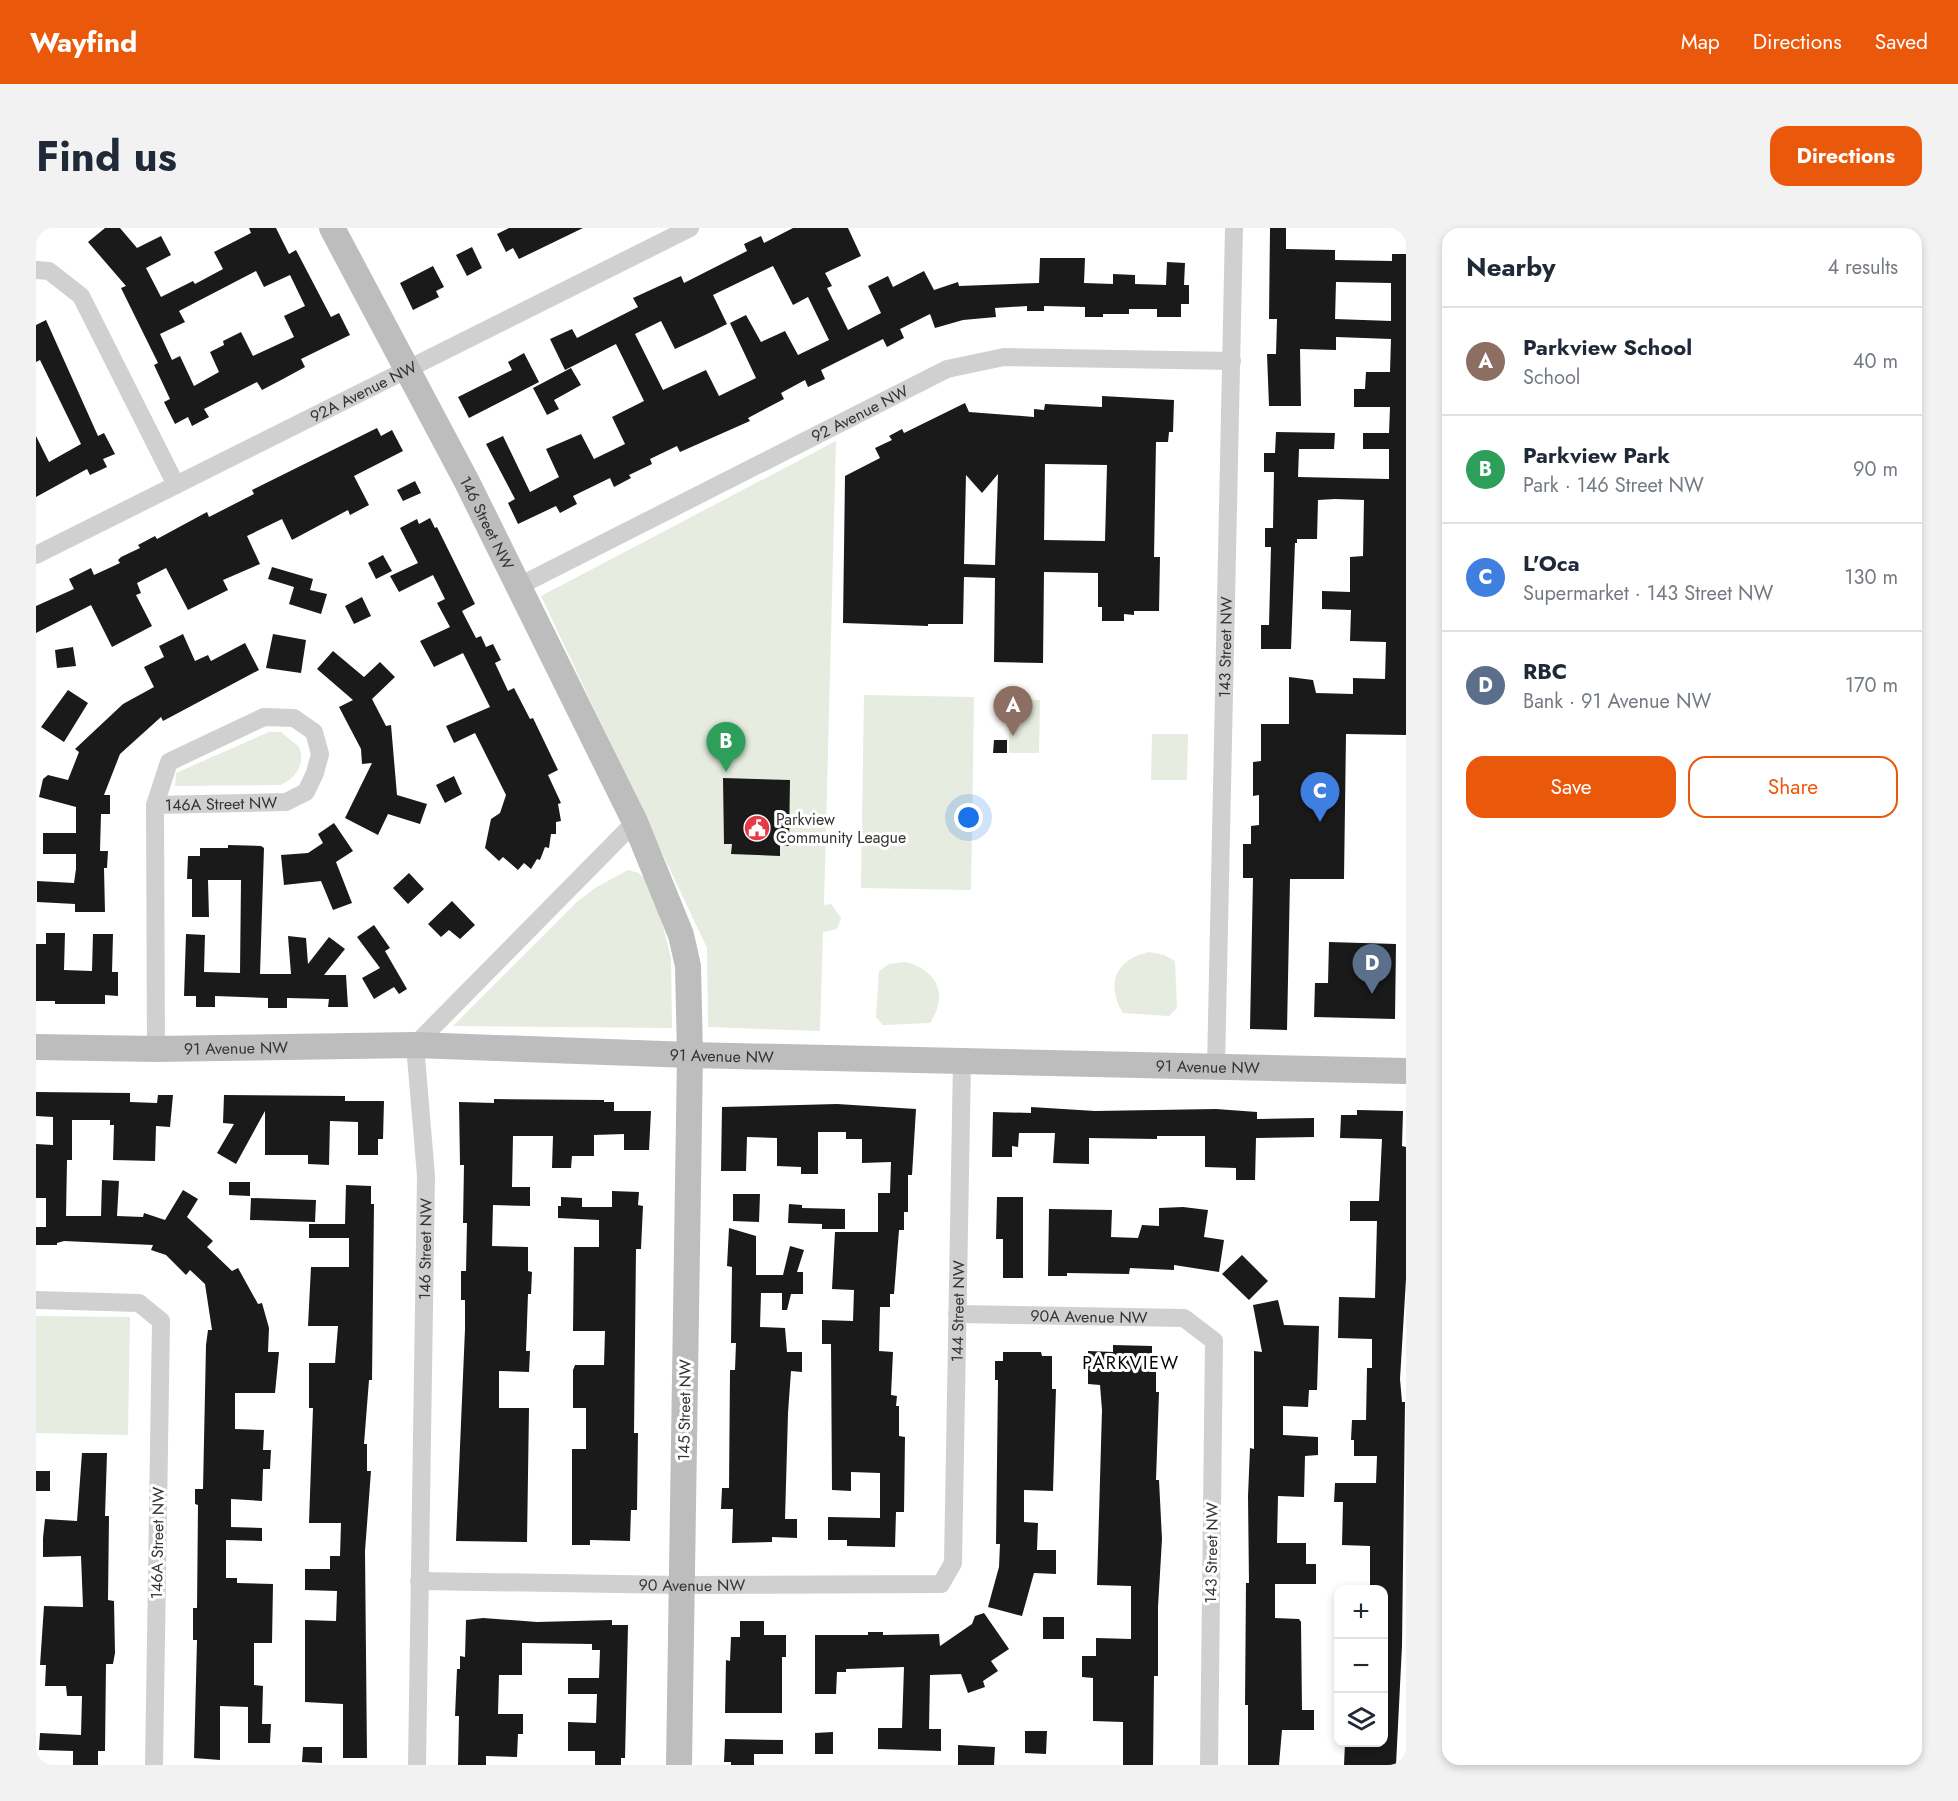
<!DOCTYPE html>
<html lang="en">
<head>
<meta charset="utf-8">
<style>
	:root { --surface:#fff; --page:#f2f2f3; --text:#1f2937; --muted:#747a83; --line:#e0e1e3; --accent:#ea580c }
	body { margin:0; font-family:Jost,sans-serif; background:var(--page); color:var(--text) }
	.controls { position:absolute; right:18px; bottom:18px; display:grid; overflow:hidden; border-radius:12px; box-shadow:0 3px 9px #0003 }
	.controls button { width:54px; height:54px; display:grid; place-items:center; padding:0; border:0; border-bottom:2px solid var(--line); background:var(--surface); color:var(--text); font:30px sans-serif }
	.you { position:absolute; left:933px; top:590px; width:21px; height:21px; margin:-15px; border:4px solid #fff; border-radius:50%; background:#1a73e8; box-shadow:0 0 0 9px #1a73e833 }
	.badge { display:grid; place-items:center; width:39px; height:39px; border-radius:50%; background:var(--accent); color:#fff; font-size:20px; font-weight:700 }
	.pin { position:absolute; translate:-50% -50px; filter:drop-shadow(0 2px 3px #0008) }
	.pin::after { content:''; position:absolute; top:32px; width:21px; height:18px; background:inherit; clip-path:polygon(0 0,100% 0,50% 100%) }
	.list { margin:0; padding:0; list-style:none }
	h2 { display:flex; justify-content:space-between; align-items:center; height:78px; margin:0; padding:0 24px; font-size:26px }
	h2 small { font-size:20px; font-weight:400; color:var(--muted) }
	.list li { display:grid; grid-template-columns:39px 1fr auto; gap:18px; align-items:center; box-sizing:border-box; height:108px; padding:0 24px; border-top:2px solid var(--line) }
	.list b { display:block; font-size:22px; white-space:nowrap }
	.list p { margin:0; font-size:20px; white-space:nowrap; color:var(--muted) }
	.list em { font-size:20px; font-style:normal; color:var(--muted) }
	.actions { display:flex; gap:12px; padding:18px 24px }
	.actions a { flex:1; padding:14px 0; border:2px solid var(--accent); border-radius:18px; text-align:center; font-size:21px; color:var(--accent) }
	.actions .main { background:var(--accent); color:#fff }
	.icon { flex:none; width:33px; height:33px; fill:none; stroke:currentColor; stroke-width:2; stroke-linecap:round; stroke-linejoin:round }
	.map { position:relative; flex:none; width:1370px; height:1537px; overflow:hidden; border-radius:18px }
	header { display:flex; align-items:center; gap:36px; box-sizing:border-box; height:84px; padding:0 30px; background:var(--accent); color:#fff }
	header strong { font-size:28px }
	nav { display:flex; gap:33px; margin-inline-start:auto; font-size:21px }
	.intro { display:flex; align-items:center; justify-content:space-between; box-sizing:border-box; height:144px; padding:0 36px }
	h1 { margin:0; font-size:42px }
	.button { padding:15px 27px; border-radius:18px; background:var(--accent); color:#fff; font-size:21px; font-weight:700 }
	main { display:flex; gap:36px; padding:0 36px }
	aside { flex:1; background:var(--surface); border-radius:18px; box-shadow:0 3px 9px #0003 }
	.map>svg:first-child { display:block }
	.green { fill:#e6ecdf }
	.building { fill:#1a1a1a; fill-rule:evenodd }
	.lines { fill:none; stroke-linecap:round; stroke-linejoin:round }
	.street { stroke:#d0d0d0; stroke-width:18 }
	.secondary { stroke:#bdbdbd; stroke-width:26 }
	.labels { text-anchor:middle; stroke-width:6; stroke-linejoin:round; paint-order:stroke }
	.street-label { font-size:16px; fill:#333; stroke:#fff }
	.poi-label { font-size:16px; fill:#333; stroke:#fff; text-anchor:start }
	.neighbourhood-label { font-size:18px; letter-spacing:1.5px; fill:#000; stroke:#fff }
</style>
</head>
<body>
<header>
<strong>Wayfind</strong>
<nav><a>Map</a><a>Directions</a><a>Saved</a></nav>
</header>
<div class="intro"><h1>Find us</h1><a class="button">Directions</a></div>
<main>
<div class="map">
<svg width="1370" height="1537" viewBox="0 0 1370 1537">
	<rect width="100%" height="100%" fill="#fff"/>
	<path class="green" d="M800 213 788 677 795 676 805 690 801 701 787 704 784 803 672 799 671 720 505 368Z
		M828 467 938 469 935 662 825 660Z
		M973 471 1004 472 1003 525H973Z
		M233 504H245L263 519C270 537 260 549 245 557L139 558 140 545Z
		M1116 506H1152L1151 552H1115Z
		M592 642 603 645 610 652 623 683 635 730 636 800 417 798 542 673 559 660Z
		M1113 724 1128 727 1139 733 1141 780 1133 788 1087 785C1069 756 1080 731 1113 724Z
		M869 734C901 742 913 766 894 795L847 797 840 789 843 743 853 736Z
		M0 1088 94 1089 92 1207 0 1205Z"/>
	<path class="building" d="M69 0H84L101 20 125 8 135 27 110 40 125 69 157 53 159 56 187 41 178 24 215 5 213 0H240L253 26 260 22 295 89 303 85 314 107 265 131 269 139 247 151 226 162 221 154 168 181 173 189 156 198 152 189 139 196 128 174 134 171 118 137 122 135 85 60 90 58 52 14ZM220 43 228 59 254 47 269 78 248 88 258 109 217 128 205 104 187 113 188 117 174 124 183 144 158 158 144 128 136 132 124 106 149 94 143 83Z
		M473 0H547L483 31 477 20 470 24 461 6Z
		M757 0H812L825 28 789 45 796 58 791 60 812 102 845 85 832 58 852 48 857 59 888 43 898 62 922 54 923 58 1003 55 1004 30H1049L1048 55 1077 56V46L1099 47V56L1130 57 1131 34 1149 35 1148 57H1153V76H1145V89H1121V81H1093V86H1067V89H1049V79L1008 78V83H991V78L959 80 960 89 927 92 899 100 894 86 864 101 868 110 851 119 847 111 785 142 789 151 772 159 769 152 745 165 748 171 712 190 714 193 644 224 641 218 614 231 616 236 593 247 595 250 578 259 574 250 537 268 541 276 524 285 520 278 482 296 472 275 479 271 450 216 467 208 494 264 523 249 510 221 545 206 558 231 589 216 576 189 608 173 580 116 529 142 514 111 536 101 541 110 602 79 597 70 645 48 648 55 711 23 708 16 725 8 728 15ZM737 38 757 77 772 69 793 112 762 127 749 103 725 114 710 87 694 95 720 150 683 168 670 142 627 162 599 106 625 93 639 121 671 106 691 96 677 67Z
		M1234 0H1250V21L1299 22V32L1356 33V26H1370V507L1310 506 1308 651H1254L1251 802 1214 801 1217 650H1207V616H1215V598L1223 597V567L1217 568V534L1225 533V496H1253V449L1277 452 1280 465 1317 466V450L1349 451 1350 414 1314 413 1315 382 1286 381V363L1314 364V329L1327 328 1328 272 1299 271 1282 272 1281 311H1261V315H1259L1255 421H1225V397H1233L1235 319H1229V300H1237L1238 244H1228V225H1239L1240 204 1299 205 1298 221H1263L1262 249 1353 251V221H1327V205H1353L1354 179H1318V161H1329L1330 144H1354L1355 111 1300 109V122L1264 121 1265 178H1233L1231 126H1240L1241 91H1233ZM1300 54 1355 55V93L1299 91Z
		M436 19 446 40 431 48 420 27Z
		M397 38 408 59 400 63 403 69 377 82 364 55Z
		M10 92 62 208 68 205 79 226 67 231 71 239 54 247 51 241 0 269V208L13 234 45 216 4 132 0 134V97Z
		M488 125 503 154 433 190 422 169 476 142 472 134Z
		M535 140 545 157 518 172 523 181 511 187 497 160Z
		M1066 168 1138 172 1137 204H1133L1132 214H1120L1118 329H1124L1123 383H1098V387L1088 386V393H1066V379H1062V345L1008 344 1007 435 958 434 959 350 928 349 927 396H892V398L807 395 809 248 844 230 839 220 856 212 853 208 866 201 868 205 929 175 933 184 998 189V181L1008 182 1009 176 1066 179ZM1009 236 1071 237 1069 313 1008 312ZM962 246 959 337 928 336 930 247 946 265Z
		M341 200 345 208 356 202 367 223 318 248 333 277 314 287 312 282 256 312 246 291 211 308 224 336 187 352 192 362 152 382 130 340 101 355 105 365 100 367 116 398 76 419 55 377 0 405V378L38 361 33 351 55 340 58 347 84 335 82 332 85 329 104 320 102 317 119 308 121 311 171 284 173 289 218 266 216 262Z
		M379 253 385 265 367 273 361 262Z
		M394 290 399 300 401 299 439 376 426 383 440 410 445 408 450 419 457 416 465 432 459 435 472 463 478 460 494 491 497 490 522 542 512 547 525 575 522 576 525 593 520 594V606H515L513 620 509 619 504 632 501 631 495 641 488 635 482 642 467 629 463 633 449 620 455 591 464 585 470 567 439 505 418 515 410 498 454 479 427 425 398 439 384 413 414 399 401 375 409 371 397 347 363 364 354 348 382 335 364 300 381 291 383 296Z
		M347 327 356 343 340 351 332 335Z
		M236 339 277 351 274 362 291 366 285 386 253 376 258 359 232 351Z
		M326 369 335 388 318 396 309 378Z
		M147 406 159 433 172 427 175 433 209 415 223 442 127 493 125 489 84 526 68 567H74V586H65L64 623H72L71 640H68L69 684H39V676L1 674V653L38 655 40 641V626H7V605H40V579L3 569 7 551 12 547 32 552 43 524 39 521 87 476 118 459 108 439 128 429 123 418Z
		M237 406 270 412 265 445 230 440Z
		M37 419 40 438 21 440 19 422Z
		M297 423 328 449 344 434 359 449 336 471 350 498 355 497 361 567 391 576 384 596 352 586 342 607 309 590 336 535 326 536 325 521 303 479 317 472 281 441Z
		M32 462 52 475 28 514 5 499Z
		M958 512H971V525H957Z
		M418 548 426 566 409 575 400 557Z
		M687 550 754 552 753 618 744 617V628L695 626 696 616H688Z
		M298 595 317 623 300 634 316 675 297 682 285 653 248 657 245 627 272 625 287 615 282 606Z
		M192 617 225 618 228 620 224 746H255L252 708 270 710 272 736 293 709 309 721 288 747H310L312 779H292L293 771 251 770V780H232V770L179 768V779H160V768H148L150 706 169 707 168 744 204 745 205 652H172L173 689H156V651H151L152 628H164V620H192Z
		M373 645 388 661 372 676 357 660Z
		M416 673 439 697 424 711 413 702 405 709 392 696Z
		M338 697 354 720 349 723 371 761 363 766 358 759 338 771 326 750 344 740 321 709Z
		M10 705H29L28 742 56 743 57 706H77L76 744H82V768L69 767V776H19V773H0V716H10Z
		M1293 714 1360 716 1359 791 1278 789 1279 755H1292Z
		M0 864 94 865V874L121 875 122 867H137L134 899 120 898 119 933 77 932 78 897H74V892H36V932H31L30 988H65L66 952 83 953 81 988 107 989 108 985 129 992 147 962 162 971 151 989 177 1013 171 1019 196 1043 202 1040 222 1076 226 1075 233 1100 232 1124H243L239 1165H199V1201L228 1202 227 1222H235L234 1241H227L226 1273 195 1271V1299L226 1300V1313L190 1312V1350H201V1355L237 1356 236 1415H218V1457L227 1458 226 1496H235L234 1515H212V1479L184 1478V1532L158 1530 161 1412H157V1380H161L162 1277 159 1276V1261H167L170 1117 172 1102H176L169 1056 154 1042 150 1047 130 1027 115 1022 117 1017 28 1013 21 1015V1017H0V999H10V970H0V916L17 917V889L0 888Z
		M188 867 309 868V873H348L347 911H342V927H322V894L294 893 293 937 272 936V927H229V883L200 936 181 925 198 896 187 895Z
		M458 871 568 872V874H578V883H615L613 922H588V906L558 907V928H536L535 940H516L517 908H477L476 959H494V978L457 977 456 1018 492 1019V1043L496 1044 495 1066H492L490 1123H494L493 1144 463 1143V1180H493L491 1314 420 1313 429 1101V1072H425V1043H430L431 995H427L428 937H424L423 874 458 875Z
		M801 876 880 881 876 947H872V984H868V1002H863L858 1066H854V1079H844L843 1123 857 1124 855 1167 861 1168 860 1178H863V1208L869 1209 868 1284H860L859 1319 811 1318V1312H792V1289L844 1290V1245L815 1244V1263L796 1262 795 1116H786V1092L817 1093 818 1062 796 1061 799 1004H842V965H854L855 934 826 935V911H810V904H782V946H765V939L741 938V910L711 909 710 943H685L686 879Z
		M995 879 1059 883 1180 881 1221 884V891L1278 890V909L1220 910 1219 952H1200V940L1169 939V908H1121V911L1053 910V936L1017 935 1019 905H983L982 919 976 918V929H956L957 884 995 885Z
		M1321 882 1367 883 1366 918 1370 919V1051L1364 1151 1366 1174H1369L1366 1418 1360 1537H1308L1309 1515H1347V1362H1334V1318L1306 1317 1307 1274H1298L1299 1255H1340L1341 1228H1318V1212H1315L1316 1192H1330L1331 1140H1336V1111L1302 1110 1303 1069 1339 1070 1341 993H1314V973H1343L1346 911 1304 910 1305 887H1321Z
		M193 954H214V968L193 967Z
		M310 957 335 958V976H338L336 1152H333L328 1216H331V1243H335L329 1323 331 1530H307V1476L269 1474V1392L300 1393 301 1363 269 1362V1341H294V1328H304L305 1295H273L277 1180H273V1135H299L302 1098H272L275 1039H313V1010H273V996H309Z
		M576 963 603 964 602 977 607 978 605 1021H600L598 1205H602L601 1282H595L594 1313 554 1312V1317H536V1221H550V1180H537V1142L539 1137H568L569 1103H537L538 1019H563V992L522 990V978H525V969L546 970V979H576Z
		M697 966H724L723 994 697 993Z
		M961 969H987V1050H967V1011H960Z
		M215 970 280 972 279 994 214 992Z
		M753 976 766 977V980L809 981V1001H786V996L752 995Z
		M1147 979 1172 982 1168 1009 1188 1012 1183 1044 1138 1037V1042L1094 1040 1093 1046 1031 1045V1048H1012L1013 981 1076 982 1075 1009 1102 1010 1106 997 1123 998V980Z
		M693 1000 720 1008V1047H747L754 1018 768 1022 761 1044H767V1066H755L751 1082H746V1065H725L724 1099 749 1100 751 1124H766V1144L755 1143 752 1185 749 1291H761V1310L736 1309V1314L696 1315 697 1281H685L686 1260H693L694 1142H699L700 1115H695L696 1039 691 1038Z
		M1206 1027 1232 1053 1213 1072 1186 1046Z
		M1242 1072 1248 1097 1283 1098 1281 1162H1273L1272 1179 1247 1178V1207L1282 1209V1227L1269 1228 1268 1269 1242 1268 1241 1315H1270V1336H1280V1356H1239V1390L1263 1391 1265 1394 1266 1482H1278V1502H1246L1243 1537H1212V1477H1209L1210 1355H1213L1212 1268 1214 1220 1218 1221V1123L1226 1124 1217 1077Z
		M1077 1117 1116 1118V1130H1120V1164H1123L1120 1252H1123L1126 1311 1122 1379V1448H1118L1117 1537H1087V1494L1057 1493V1450L1046 1449V1428H1060V1410L1095 1411V1358L1061 1357 1066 1182 1064 1157 1052 1156V1123L1077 1124Z
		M967 1124H1005L1006 1128H1016V1161H1020L1017 1263 988 1262V1294L1002 1295 1001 1322H1020V1346L998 1345 986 1388 952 1379 963 1339 964 1316H960L962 1152H959V1133H967Z
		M46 1225H71L69 1288H73L72 1372 78 1373 79 1425 77 1436H70L69 1523H62V1537H37V1523L3 1522 4 1505 45 1507 46 1468H31L30 1458H9L10 1437H4L8 1378 47 1379 45 1328 7 1329V1310L9 1291 41 1293Z
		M0 1243H14V1263H0Z
		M948 1385 973 1421 955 1433 962 1443 947 1453 949 1459 932 1465 925 1446 894 1447 893 1501H905V1523L842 1521V1500H866L868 1439 810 1441V1444H801L800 1466H779V1407H832V1404H847V1407L903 1406 904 1418 936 1396 939 1388Z
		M1007 1389H1028V1411H1007Z
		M447 1390 501 1394 576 1392V1397H592L589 1530H585V1537H559V1523H532V1494L560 1495 561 1466H532V1450H563L564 1422H556V1416L486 1415V1447H463L462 1486H487V1506H482L481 1529 450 1528V1537H422L423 1488H419L421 1441H424V1428L429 1429 430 1392Z
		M704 1393H728V1407H750V1429H746V1485H689L690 1432 694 1433 695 1409H704Z
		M989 1503H1011L1010 1526 989 1525Z
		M797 1504V1526H779V1505Z
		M689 1511 747 1512V1526H718V1537H695V1534H688Z
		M922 1517 959 1519 958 1537H922Z
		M267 1519H286V1535L266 1534Z"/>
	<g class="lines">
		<g class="street">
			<path d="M0 42 13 43 45 68 140 257"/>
			<path id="s1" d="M0 327 654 0"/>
			<path id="s2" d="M483 358 911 141 968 129 1196 133"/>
			<path id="s3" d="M119 577 250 574 270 564 279 545 284 526 278 504 258 490 228 489 133 534 119 577 120 821"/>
			<path id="s4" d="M1180 839 1198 0"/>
			<path d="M0 1072 103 1075 125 1093 118 1537"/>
			<path id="s5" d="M921 1086 1148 1090 1178 1113 1173 1537"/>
			<path id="s6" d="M383 1353 645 1357 905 1356 917 1335 926 833"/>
			<path id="s7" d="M381 1537 390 948 379 817 599 594"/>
		</g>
		<g class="secondary">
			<path id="s8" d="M296 0 431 254 599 594 645 707 652 738 654 827 643 1537"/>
			<path id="s9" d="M0 819 120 821 379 817 654 827 1370 843"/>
		</g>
	</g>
	<defs>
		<symbol id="civic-disc" viewBox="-11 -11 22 22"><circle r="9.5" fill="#e63946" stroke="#fff"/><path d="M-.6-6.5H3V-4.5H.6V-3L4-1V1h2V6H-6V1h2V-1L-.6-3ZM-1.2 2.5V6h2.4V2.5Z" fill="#fff"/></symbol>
	</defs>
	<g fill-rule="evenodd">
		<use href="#civic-disc" x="706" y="585" width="30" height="30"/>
	</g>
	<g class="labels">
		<g class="street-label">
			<text dy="6" stroke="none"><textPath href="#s1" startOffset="366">92A Avenue NW</textPath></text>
			<text dy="6" stroke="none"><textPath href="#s2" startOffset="382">92 Avenue NW</textPath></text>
			<text dy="6" stroke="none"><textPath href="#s8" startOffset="333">146 Street NW</textPath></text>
			<text dy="6" stroke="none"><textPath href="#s4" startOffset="420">143 Street NW</textPath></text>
			<text dy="6" stroke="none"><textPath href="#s3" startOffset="66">146A Street NW</textPath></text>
			<text dy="6" stroke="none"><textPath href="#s9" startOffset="200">91 Avenue NW</textPath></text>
			<text dy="6" stroke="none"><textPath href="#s9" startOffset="686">91 Avenue NW</textPath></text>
			<text dy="6" stroke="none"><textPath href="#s9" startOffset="1172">91 Avenue NW</textPath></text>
			<text dy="6" stroke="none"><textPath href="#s7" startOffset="516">146 Street NW</textPath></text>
			<text dy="6" stroke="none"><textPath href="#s6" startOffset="798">144 Street NW</textPath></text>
			<text dy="6" stroke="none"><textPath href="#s5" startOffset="132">90A Avenue NW</textPath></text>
			<text transform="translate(648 1182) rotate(-89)" y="6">145 Street NW</text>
			<text transform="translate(121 1315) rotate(-89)" y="6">146A Street NW</text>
			<text transform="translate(1175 1325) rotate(-89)" y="6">143 Street NW</text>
			<text dy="6" stroke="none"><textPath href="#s6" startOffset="273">90 Avenue NW</textPath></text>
		</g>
		<g class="poi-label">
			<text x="740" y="597">Parkview<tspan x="740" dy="18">Community League</tspan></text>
		</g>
		<g class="neighbourhood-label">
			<text x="1095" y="1141">PARKVIEW</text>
		</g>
	</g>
</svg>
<div class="controls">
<button>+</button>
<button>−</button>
<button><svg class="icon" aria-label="layers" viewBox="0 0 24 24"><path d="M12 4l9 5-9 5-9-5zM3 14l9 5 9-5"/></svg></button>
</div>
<div class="you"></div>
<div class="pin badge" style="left:977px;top:508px;background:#8d6e63">A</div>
<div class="pin badge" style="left:690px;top:544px;background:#2e9e5b">B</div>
<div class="pin badge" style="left:1284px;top:594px;background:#3f7fe0">C</div>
<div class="pin badge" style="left:1336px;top:766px;background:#5c6f8a">D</div>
</div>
<aside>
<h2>Nearby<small>4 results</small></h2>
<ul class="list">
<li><span class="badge" style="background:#8d6e63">A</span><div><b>Parkview School</b><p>School</p></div><em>40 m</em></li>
<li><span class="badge" style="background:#2e9e5b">B</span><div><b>Parkview Park</b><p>Park · 146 Street NW</p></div><em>90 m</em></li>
<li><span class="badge" style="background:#3f7fe0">C</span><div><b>L'Oca</b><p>Supermarket · 143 Street NW</p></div><em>130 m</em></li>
<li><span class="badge" style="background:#5c6f8a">D</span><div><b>RBC</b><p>Bank · 91 Avenue NW</p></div><em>170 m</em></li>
</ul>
<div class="actions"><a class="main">Save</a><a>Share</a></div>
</aside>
</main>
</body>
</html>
